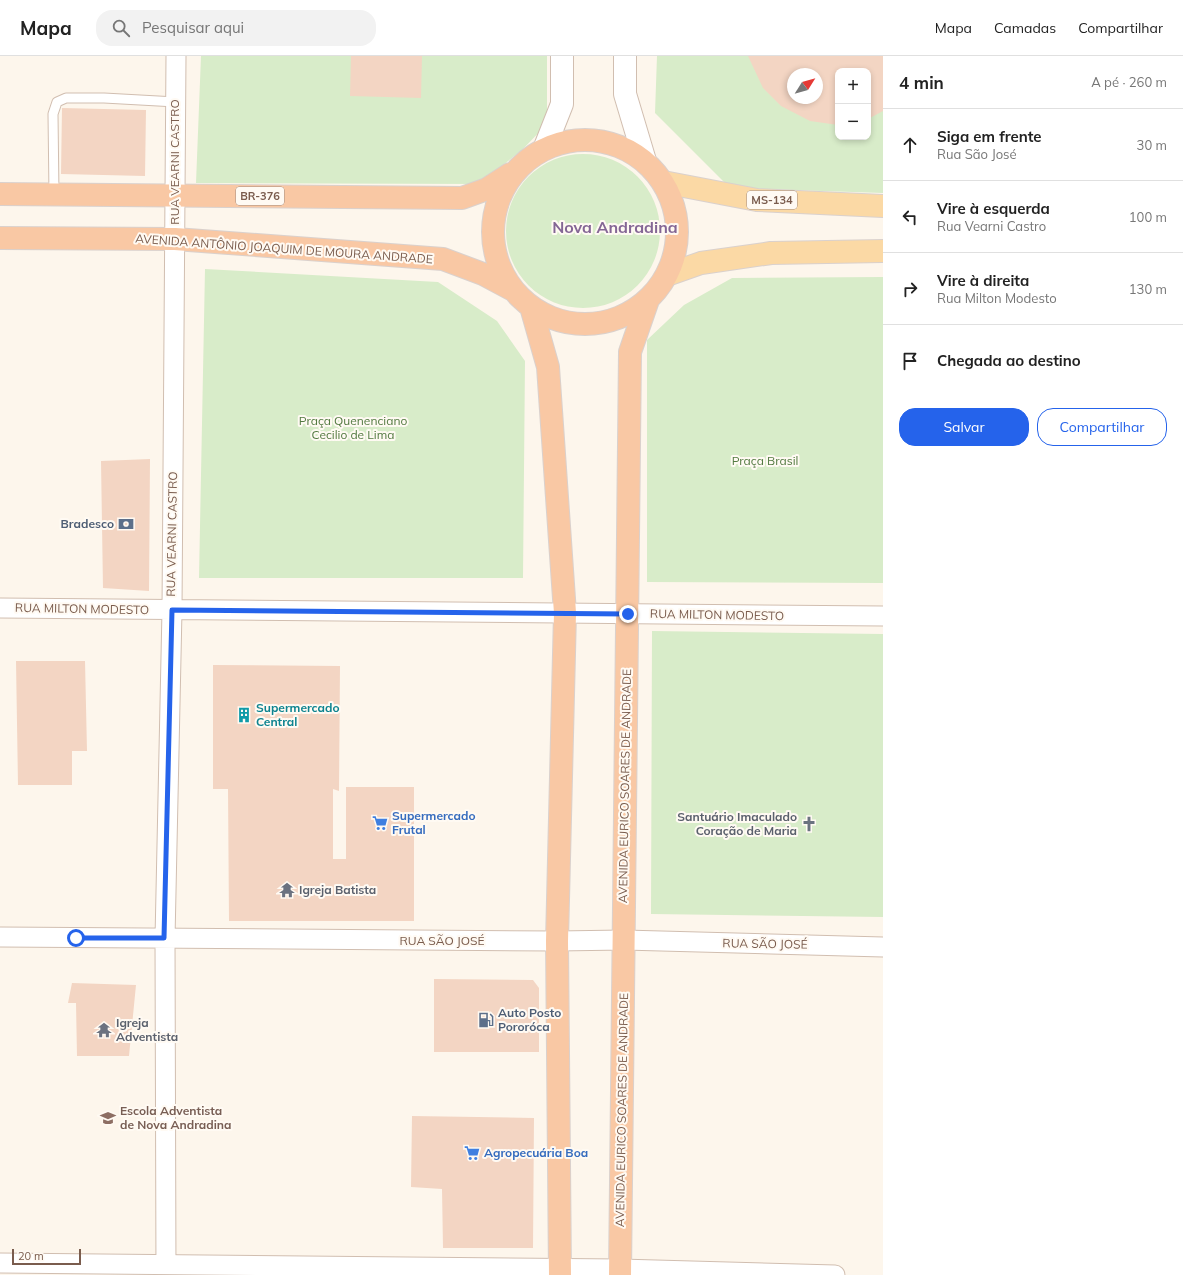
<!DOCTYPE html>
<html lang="pt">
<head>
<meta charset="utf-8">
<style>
	:root { --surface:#fff; --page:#f2f2f2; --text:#222; --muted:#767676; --line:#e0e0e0; --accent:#2563eb }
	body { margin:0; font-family:Mulish,sans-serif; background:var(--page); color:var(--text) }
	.controls { position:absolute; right:12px; top:12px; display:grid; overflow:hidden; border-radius:8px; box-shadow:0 2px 6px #0003 }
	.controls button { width:36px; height:36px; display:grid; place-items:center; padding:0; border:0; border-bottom:1px solid var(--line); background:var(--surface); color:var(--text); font:20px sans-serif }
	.compass { position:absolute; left:787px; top:12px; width:36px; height:36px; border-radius:50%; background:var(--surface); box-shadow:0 2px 6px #0003; rotate:53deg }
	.scale { position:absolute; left:12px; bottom:10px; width:69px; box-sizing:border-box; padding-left:4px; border:2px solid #7a5c4d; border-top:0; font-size:11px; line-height:14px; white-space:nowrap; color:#7a5c4d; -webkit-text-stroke:3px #fffaf3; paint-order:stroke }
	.stop { position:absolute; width:12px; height:12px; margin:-9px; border:3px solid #2563eb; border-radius:50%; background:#fff }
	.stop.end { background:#2563eb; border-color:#fff; box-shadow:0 1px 4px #0008 }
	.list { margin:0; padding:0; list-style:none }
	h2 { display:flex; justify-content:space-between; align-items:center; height:52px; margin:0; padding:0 16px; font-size:17px }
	h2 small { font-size:13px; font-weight:400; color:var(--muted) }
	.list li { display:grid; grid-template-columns:26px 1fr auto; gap:12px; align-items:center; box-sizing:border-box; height:72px; padding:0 16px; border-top:1px solid var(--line) }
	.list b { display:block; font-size:15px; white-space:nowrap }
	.list p { margin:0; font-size:13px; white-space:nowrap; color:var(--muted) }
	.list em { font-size:13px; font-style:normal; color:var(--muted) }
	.actions { display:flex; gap:8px; padding:12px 16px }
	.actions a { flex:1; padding:9px 0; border:1px solid var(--accent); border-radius:16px; text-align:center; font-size:14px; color:var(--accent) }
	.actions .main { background:var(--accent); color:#fff }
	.icon { flex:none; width:22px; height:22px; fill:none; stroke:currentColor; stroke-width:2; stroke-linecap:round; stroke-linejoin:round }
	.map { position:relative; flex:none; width:883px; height:1219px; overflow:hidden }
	header { display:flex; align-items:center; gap:24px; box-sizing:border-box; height:56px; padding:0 20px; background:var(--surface); border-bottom:1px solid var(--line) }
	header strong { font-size:19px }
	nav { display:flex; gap:22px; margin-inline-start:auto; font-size:14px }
	.search { width:280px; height:36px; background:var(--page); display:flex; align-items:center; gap:10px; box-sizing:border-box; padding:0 14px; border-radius:16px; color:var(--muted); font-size:15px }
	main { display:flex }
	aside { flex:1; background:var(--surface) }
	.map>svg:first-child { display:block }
	.green { fill:#d8ecc9; fill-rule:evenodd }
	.building { fill:#f3d5c3; fill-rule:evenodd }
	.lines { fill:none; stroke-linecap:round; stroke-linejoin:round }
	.service-casing { stroke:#d1beb0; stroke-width:11 }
	.minor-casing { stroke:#d1beb0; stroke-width:21 }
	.tertiary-casing { stroke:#d1beb0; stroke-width:24 }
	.primary-casing { stroke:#dad1cd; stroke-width:24 }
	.trunk-casing { stroke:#dad1cd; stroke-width:24 }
	.service { stroke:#fff; stroke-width:9 }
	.minor { stroke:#fff; stroke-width:19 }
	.tertiary { stroke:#fff; stroke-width:22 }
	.primary { stroke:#fbd9a5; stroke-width:22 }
	.trunk { stroke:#f9c8a4; stroke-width:22 }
	.route { stroke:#2563eb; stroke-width:5 }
	.labels { text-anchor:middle; stroke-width:4; stroke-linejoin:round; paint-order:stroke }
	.shield { fill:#fffaf3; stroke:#a28b7f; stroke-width:1 }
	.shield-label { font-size:11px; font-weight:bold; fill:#7a5c4d }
	.street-label { font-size:12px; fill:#7a5c4d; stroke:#fffaf3 }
	.park-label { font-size:12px; fill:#537a41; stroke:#fffaf3 }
	.service-label { font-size:12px; font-weight:bold; fill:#4e5e75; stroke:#fffaf3; text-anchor:end }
	.culture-label { font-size:12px; font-weight:bold; fill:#0d838f; stroke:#fffaf3; text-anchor:start }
	.shop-label { font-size:12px; font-weight:bold; fill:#366cbe; stroke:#fffaf3; text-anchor:start }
	.worship-label { font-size:12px; font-weight:bold; fill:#5b616d; stroke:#fffaf3; text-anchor:start }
	.education-label { font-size:12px; font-weight:bold; fill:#785e54; stroke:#fffaf3; text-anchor:start }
	.district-label { font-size:16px; font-weight:bold; fill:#846695; stroke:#fffaf3 }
</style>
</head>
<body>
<header>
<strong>Mapa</strong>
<div class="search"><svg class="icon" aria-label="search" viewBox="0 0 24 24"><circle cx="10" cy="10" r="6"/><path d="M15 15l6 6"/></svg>Pesquisar aqui</div>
<nav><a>Mapa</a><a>Camadas</a><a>Compartilhar</a></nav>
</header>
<main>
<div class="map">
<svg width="883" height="1219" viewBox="0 0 883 1219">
	<rect width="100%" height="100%" fill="#fdf6ec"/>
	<path class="green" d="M201 0H547V68L522 94 479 128 196 127Z
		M657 0H883V137L730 132 655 57ZM838 15H868V81H838ZM793 18H817V42H793Z
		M506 175a77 77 0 1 1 154 0a77 77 0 1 1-154 0Z
		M205 213 438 226 497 265 525 305 523 522H199Z
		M883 221V527L647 526V284L684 249 732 222Z
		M652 575 883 578V861L651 858Z"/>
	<path class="building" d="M351 0H422L421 42 350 40Z
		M748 0H883V55L868 63V15H838V69L810 65 781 50 763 32ZM793 18H817V42H793Z
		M62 52 146 54 145 120 61 118Z
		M150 403 149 535 103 532 101 405Z
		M16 605H85L87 695H72V729H18Z
		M213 609 340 610 339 735 333 733V803H346V731H414V865H229L228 733H213Z
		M434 923 533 924 539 932V996H434Z
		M72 927 136 929 129 1000H77L76 947H68Z
		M412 1060 534 1062 533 1192H443L442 1133 411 1131Z"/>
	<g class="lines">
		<defs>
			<path id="service" d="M54 139 53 58 57 46 66 42H104L176 46"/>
			<path id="minor" d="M0 552 883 560
				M0 881 557 885 624 884 883 891
				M0 1207 620 1213 835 1219
				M166 1219 165 883 172 554 176 0"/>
			<path id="tertiary" d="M625 0V38L645 105
				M545 91 562 48V0"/>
			<path id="primary" d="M663 126 757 144 883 150
				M667 219 701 207 771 197 883 195"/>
			<path id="trunk" d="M493 176a92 92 0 1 1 184 0a92 92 0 1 1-184 0Z
				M0 138 462 142 487 133 510 118
				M0 182 175 183 443 203 483 218 513 234
				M531 251 548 311 565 557 557 885 560 1219
				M620 1219 630 296 648 244"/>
		</defs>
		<use href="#service" class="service-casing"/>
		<use href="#minor" class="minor-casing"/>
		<use href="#tertiary" class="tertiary-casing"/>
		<use href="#primary" class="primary-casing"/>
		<use href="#trunk" class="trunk-casing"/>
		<use href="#service" class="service"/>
		<use href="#minor" class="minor"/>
		<use href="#tertiary" class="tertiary"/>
		<use href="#primary" class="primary"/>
		<use href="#trunk" class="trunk"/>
	</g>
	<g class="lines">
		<path class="route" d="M76 882H164L172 554 628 558"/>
	</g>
	<defs>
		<symbol id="bank-bare" viewBox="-9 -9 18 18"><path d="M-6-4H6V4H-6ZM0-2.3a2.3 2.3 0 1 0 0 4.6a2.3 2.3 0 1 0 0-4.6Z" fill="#5c6f8a" stroke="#fffaf3" stroke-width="2.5" paint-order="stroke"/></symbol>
		<symbol id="building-bare" viewBox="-9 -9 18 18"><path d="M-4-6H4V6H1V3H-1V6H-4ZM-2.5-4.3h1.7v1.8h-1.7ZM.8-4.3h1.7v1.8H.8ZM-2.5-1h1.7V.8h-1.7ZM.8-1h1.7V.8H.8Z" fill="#0f9aa8" stroke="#fffaf3" stroke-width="2.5" paint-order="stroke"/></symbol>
		<symbol id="supermarket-bare" viewBox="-9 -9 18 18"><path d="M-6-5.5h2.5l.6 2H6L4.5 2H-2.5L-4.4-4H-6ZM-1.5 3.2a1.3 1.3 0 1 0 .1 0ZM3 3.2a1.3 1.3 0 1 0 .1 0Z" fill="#3f7fe0" stroke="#fffaf3" stroke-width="2.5" paint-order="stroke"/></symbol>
		<symbol id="church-bare" viewBox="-9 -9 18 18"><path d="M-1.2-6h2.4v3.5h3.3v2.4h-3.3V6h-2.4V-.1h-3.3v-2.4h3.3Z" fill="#6b7280" stroke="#fffaf3" stroke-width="2.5" paint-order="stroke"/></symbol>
		<symbol id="temple-bare" viewBox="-9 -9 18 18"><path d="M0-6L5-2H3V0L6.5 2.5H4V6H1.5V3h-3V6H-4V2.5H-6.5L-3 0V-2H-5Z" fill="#6b7280" stroke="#fffaf3" stroke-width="2.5" paint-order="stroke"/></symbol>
		<symbol id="fuel-bare" viewBox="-9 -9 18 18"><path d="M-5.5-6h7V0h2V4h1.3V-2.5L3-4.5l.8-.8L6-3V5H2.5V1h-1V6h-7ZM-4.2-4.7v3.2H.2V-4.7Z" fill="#5c6f8a" stroke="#fffaf3" stroke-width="2.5" paint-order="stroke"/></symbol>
		<symbol id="school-bare" viewBox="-9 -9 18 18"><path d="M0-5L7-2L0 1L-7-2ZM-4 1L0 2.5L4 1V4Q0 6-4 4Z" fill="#8d6e63" stroke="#fffaf3" stroke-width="2.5" paint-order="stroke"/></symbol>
	</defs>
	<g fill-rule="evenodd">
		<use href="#bank-bare" x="115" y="457" width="22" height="22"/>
		<use href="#building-bare" x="233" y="648" width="22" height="22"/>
		<use href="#supermarket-bare" x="369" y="756" width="22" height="22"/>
		<use href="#church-bare" x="798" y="757" width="22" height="22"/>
		<use href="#temple-bare" x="276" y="823" width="22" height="22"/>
		<use href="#fuel-bare" x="475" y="953" width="22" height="22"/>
		<use href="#temple-bare" x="93" y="963" width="22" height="22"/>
		<use href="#school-bare" x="97" y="1051" width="22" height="22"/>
		<use href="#supermarket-bare" x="461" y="1086" width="22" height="22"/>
	</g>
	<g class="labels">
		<g class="shield">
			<rect x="236" y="131" width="48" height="18" rx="3"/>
			<rect x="747" y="135" width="50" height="18" rx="3"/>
		</g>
		<g class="shield-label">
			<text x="260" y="144">BR-376</text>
			<text x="772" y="148">MS-134</text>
		</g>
		<g class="street-label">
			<text transform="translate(175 106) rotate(-90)" y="4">RUA VEARNI CASTRO</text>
			<text transform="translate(284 193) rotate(4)" y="4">AVENIDA ANTÔNIO JOAQUIM DE MOURA ANDRADE</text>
			<text transform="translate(172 478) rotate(-89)" y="4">RUA VEARNI CASTRO</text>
			<text transform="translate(82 553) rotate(1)" y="4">RUA MILTON MODESTO</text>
			<text transform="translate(717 559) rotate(1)" y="4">RUA MILTON MODESTO</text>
			<text transform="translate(625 730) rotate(-89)" y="4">AVENIDA EURICO SOARES DE ANDRADE</text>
			<text x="442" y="889">RUA SÃO JOSÉ</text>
			<text transform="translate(765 888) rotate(1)" y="4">RUA SÃO JOSÉ</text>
			<text transform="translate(622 1054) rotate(-89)" y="4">AVENIDA EURICO SOARES DE ANDRADE</text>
		</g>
		<g class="park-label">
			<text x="353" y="369">Praça Quenenciano<tspan x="353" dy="14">Cecilio de Lima</tspan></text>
			<text x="765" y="409">Praça Brasil</text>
		</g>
		<g class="service-label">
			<text x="114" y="472">Bradesco</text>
			<text x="498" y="961" text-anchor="start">Auto Posto<tspan x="498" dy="14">Pororóca</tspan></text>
		</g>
		<g class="culture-label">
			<text x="256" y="656">Supermercado<tspan x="256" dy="14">Central</tspan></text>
		</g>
		<g class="shop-label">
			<text x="392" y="764">Supermercado<tspan x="392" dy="14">Frutal</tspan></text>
			<text x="484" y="1101">Agropecuária Boa</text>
		</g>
		<g class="worship-label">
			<text x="797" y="765" text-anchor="end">Santuário Imaculado<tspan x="797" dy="14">Coração de Maria</tspan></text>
			<text x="299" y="838">Igreja Batista</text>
			<text x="116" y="971">Igreja<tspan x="116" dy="14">Adventista</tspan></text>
		</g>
		<g class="education-label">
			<text x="120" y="1059">Escola Adventista<tspan x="120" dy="14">de Nova Andradina</tspan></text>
		</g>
		<g class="district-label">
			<text x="615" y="177">Nova Andradina</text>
		</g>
	</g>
</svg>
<div class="controls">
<button>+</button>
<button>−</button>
</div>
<svg class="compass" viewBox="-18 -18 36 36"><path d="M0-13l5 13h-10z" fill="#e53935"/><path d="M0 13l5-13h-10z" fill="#767676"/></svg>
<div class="scale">20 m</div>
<div class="stop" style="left:76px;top:882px"></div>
<div class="stop end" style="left:628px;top:558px"></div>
</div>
<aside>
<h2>4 min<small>A pé · 260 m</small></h2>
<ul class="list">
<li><svg class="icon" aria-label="ahead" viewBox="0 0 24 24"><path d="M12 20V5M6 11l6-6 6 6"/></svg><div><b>Siga em frente</b><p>Rua São José</p></div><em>30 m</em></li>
<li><svg class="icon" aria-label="left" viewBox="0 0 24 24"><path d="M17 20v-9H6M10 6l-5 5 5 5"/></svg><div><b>Vire à esquerda</b><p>Rua Vearni Castro</p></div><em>100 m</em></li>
<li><svg class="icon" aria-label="right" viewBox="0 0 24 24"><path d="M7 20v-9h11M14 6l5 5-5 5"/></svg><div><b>Vire à direita</b><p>Rua Milton Modesto</p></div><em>130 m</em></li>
<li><svg class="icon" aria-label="arrive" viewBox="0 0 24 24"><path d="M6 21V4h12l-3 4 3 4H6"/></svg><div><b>Chegada ao destino</b></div></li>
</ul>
<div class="actions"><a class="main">Salvar</a><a>Compartilhar</a></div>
</aside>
</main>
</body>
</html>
